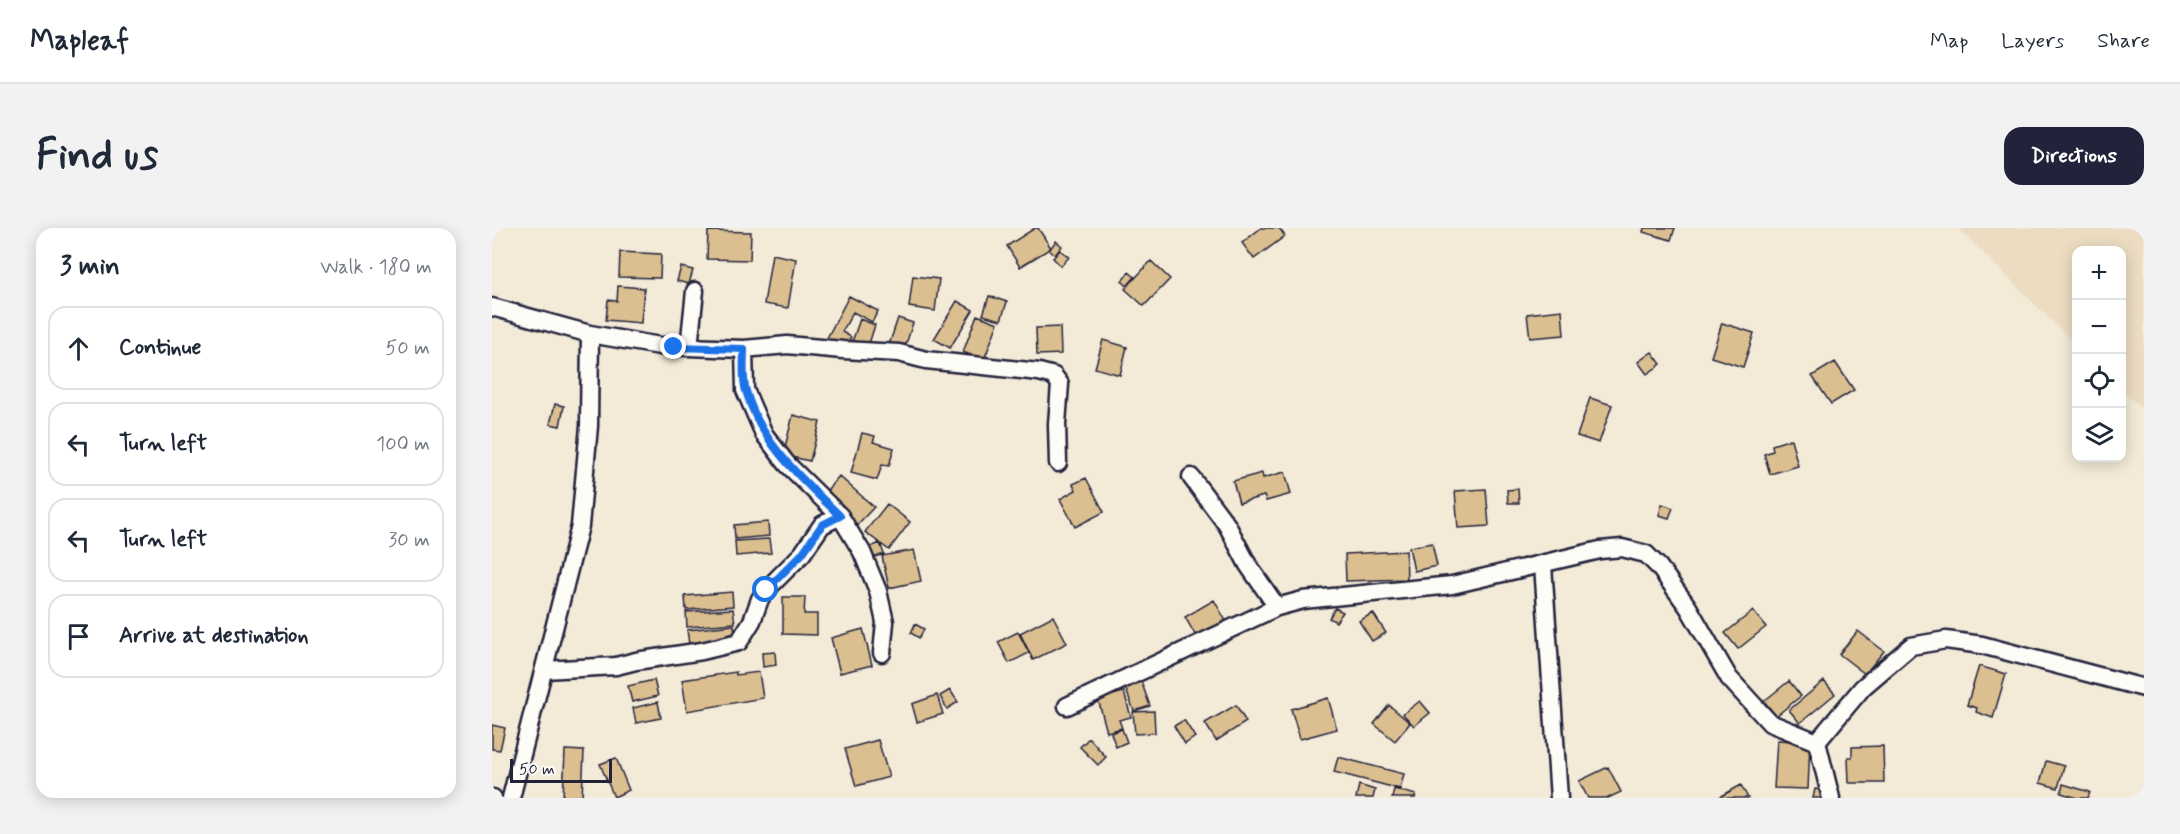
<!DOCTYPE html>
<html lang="en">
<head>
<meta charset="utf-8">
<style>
	:root { --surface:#fff; --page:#f2f2f3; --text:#1f2937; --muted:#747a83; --line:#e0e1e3; --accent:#22223b }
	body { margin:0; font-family:Mynerve,sans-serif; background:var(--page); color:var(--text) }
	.controls { position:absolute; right:18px; top:18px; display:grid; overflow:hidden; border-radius:12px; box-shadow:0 3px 15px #0003 }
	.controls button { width:54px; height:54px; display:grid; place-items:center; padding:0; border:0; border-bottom:2px solid var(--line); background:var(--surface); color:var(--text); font:30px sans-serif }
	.scale { position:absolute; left:18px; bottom:15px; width:102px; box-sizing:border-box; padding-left:6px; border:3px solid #22223b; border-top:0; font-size:16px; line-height:21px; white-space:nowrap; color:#22223b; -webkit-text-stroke:4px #fdfcf7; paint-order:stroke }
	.stop { position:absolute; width:18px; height:18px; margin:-14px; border:4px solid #1a73e8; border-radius:50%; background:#fff }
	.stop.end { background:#1a73e8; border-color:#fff; box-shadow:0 2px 6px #0008 }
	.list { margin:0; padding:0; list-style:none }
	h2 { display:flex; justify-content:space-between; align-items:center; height:78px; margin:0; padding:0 24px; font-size:26px }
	h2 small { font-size:20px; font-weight:400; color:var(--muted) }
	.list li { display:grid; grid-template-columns:39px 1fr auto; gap:18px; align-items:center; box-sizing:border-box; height:84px; margin:0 12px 12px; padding:0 12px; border:2px solid var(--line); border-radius:18px }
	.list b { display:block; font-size:22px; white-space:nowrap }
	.list em { font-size:20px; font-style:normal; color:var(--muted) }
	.icon { flex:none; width:33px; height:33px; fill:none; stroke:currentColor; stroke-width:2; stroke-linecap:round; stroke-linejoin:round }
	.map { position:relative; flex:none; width:1652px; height:570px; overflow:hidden; border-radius:18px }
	header { display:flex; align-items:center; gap:36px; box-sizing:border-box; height:84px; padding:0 30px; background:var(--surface); border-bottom:2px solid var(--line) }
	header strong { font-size:28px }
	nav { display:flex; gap:33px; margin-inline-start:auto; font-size:21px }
	.intro { display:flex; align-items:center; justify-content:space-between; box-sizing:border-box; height:144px; padding:0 36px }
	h1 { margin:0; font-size:42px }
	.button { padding:15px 27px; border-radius:18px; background:var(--accent); color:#fff; font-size:21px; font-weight:700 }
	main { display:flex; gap:36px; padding:0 36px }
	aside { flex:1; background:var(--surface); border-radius:18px; box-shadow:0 3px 15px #0003 }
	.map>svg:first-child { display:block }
	.built { fill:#ecddc2 }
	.building { fill:#dbbf90; stroke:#22223b; stroke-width:1.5 }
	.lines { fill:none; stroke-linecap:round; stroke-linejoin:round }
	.minor-casing { stroke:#22223b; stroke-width:21 }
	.minor { stroke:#fdfcf7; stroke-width:16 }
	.route { stroke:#1a73e8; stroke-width:8 }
</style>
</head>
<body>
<header>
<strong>Mapleaf</strong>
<nav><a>Map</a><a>Layers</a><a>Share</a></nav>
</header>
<div class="intro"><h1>Find us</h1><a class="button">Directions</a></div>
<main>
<aside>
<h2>3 min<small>Walk · 180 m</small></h2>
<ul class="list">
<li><svg class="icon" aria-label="ahead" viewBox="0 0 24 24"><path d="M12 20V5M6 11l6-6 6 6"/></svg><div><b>Continue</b></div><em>50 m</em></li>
<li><svg class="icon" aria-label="left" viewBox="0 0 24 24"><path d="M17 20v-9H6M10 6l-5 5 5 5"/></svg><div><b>Turn left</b></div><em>100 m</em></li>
<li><svg class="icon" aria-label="left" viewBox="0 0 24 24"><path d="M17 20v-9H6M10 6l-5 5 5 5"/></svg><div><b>Turn left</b></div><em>30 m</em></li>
<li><svg class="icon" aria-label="arrive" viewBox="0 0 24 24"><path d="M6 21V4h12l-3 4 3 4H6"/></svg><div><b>Arrive at destination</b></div></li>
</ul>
</aside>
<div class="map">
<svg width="1652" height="570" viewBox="0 0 1652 570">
	<rect width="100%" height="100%" fill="#f3ead8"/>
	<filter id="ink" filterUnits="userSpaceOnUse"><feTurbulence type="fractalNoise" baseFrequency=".0167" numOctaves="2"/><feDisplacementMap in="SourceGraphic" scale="12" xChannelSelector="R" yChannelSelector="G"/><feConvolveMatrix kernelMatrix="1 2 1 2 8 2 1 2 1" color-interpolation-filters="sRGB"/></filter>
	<g filter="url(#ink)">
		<path class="built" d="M1466 0H1652V183L1630 161V22H1584V117Z"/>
		<path class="building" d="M543 0H546L559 20 528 39 515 18Z
			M769 0H787L793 8 762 31 750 15Z
			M1152 0H1183L1179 12 1151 4Z
			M216 3 259 4 258 32 215 31Z
			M564 13 570 18 563 27 557 22Z
			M568 22 577 29 569 38 561 30Z
			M128 24 169 26 168 50 127 49Z
			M280 26 304 31 296 80 272 76Z
			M659 33 678 51 652 78 633 61Z
			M189 39 201 42 197 56 185 53Z
			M637 44 643 49 635 58 630 53Z
			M421 48 447 51 443 83 417 79Z
			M126 58 152 60 149 95 114 92 116 72 125 73Z
			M357 68 386 83 380 94 361 84 350 104 359 109 352 121 334 112Z
			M497 68 515 74 509 92 491 87Z
			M465 73 481 82 458 120 442 111Z
			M1070 82 1072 107 1038 110 1035 86Z
			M485 87 506 95 492 132 471 124Z
			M406 90 421 95 412 122 397 117Z
			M368 91 383 97 375 122 359 117Z
			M1230 95 1262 105 1251 139 1219 129Z
			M568 99 569 126 545 127 544 100Z
			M611 112 635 119 628 147 603 140Z
			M1160 124 1169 136 1155 146 1146 134Z
			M1343 134 1362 162 1339 176 1320 148Z
			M1098 170 1120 177 1107 215 1085 208Z
			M63 176 72 178 68 198 58 196Z
			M301 187 328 194 318 233 291 227Z
			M370 205 383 208 381 214 402 220 397 238 390 237 385 252 359 245Z
			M1299 211 1306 238 1278 246 1272 226 1281 223 1280 217Z
			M793 244 799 266 774 273 772 268 747 275 741 253 770 245 771 250Z
			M347 248 382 279 365 297 331 267Z
			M594 250 612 284 583 299 568 271 584 262 581 256Z
			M994 261 997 298 966 300 963 263Z
			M1026 261 1027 275H1016L1015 262Z
			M395 276 418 294 397 322 373 304Z
			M1170 276 1181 280 1177 290 1167 287Z
			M276 294 277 308 243 311 242 297Z
			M277 311 279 325 244 328 243 313Z
			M388 315 392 326 378 331 374 321Z
			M940 315 945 338 922 343 917 319Z
			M422 322 429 353 397 360 390 328Z
			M914 323 915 351 854 353 853 326Z
			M240 364 241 378 194 382 193 368Z
			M291 369H313L312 386H325V407L291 406Z
			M722 372 734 393 705 410 693 389Z
			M843 380 851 384 844 394 837 390Z
			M241 381 243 395 195 399 194 384Z
			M1261 383 1274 399 1246 421 1233 405Z
			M881 385 894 405 880 413 867 393Z
			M561 388 575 415 541 432 528 405Z
			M423 396 432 401 427 410 419 405Z
			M242 397 244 411 197 416 195 402Z
			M371 401 380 437 348 445 339 410Z
			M1366 403 1392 423 1373 446 1347 426Z
			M526 404 537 425 517 435 506 414Z
			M283 424 284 437 271 439 270 425Z
			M1487 438 1514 446 1501 490 1484 484 1485 480 1475 477Z
			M244 444V447L267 444 271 470 195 483 190 452Z
			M162 452 166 468 140 474 136 458Z
			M649 453 658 478 642 483 633 459Z
			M1297 453 1309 468 1284 488 1272 473Z
			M1332 453 1343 466 1308 495 1297 482Z
			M458 462 466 474 455 481 448 468Z
			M632 464 639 489 627 492 630 500 615 504 606 471Z
			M445 467 451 486 425 494 420 476Z
			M836 470 845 501 808 511 799 481Z
			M928 473 938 485 922 498 911 486Z
			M166 474 169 490 144 495 141 480Z
			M744 477 754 494 724 513 713 495Z
			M897 477 918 495 903 513 882 496Z
			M662 483 663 505 643 506 641 484Z
			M692 492 703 509 693 516 682 498Z
			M0 497 13 500 8 522 0 521Z
			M630 501 635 514 624 519 619 505Z
			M597 510 614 529 606 537 588 519Z
			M386 512 397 549 364 558 353 521Z
			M1285 512 1318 514 1316 561 1282 560Z
			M1391 518 1392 555H1357L1356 529H1360V519Z
			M73 522 92 523 90 570H71Z
			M846 529 912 546 908 561 842 544Z
			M124 530 137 562 122 569 108 536Z
			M1554 533 1572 538 1566 560 1548 555Z
			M1116 539 1129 564 1116 570H1096L1087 553Z
			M1571 556 1598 564 1596 570H1586L1569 565Z
			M867 557 883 562 881 570H864Z
			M1249 557 1256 570H1226Z
			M902 561 924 567 923 570H900Z
			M1323 561 1335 563 1334 570H1321Z"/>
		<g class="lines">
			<defs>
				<path id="minor" d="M0 79 98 106 168 118 252 121 295 117 351 122 407 125 434 132 547 144 562 148 568 156 565 196 566 235
					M197 119 203 63
					M252 121 253 162 272 206 295 236 348 288 370 324 386 363 393 394 390 425
					M699 249 735 297 756 337 785 379
					M1051 337 1067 570
					M52 442 124 438 144 433 210 423 247 414 260 393 268 371 274 362 310 326 330 297 348 288
					M575 478 785 379 811 372 960 357 1108 322 1130 320 1154 326 1167 339 1196 379 1237 450 1278 495 1325 514
					M1325 514 1371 459 1419 418 1454 412 1490 417 1652 460
					M1325 514 1339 570
					M0 570H1
					M19 570 88 298 97 198 98 106"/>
			</defs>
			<use href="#minor" class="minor-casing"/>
			<use href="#minor" class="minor"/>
		</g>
	</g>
	<g class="lines" filter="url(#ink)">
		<path class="route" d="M182 119 252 121C252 134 250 151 254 163 269 216 310 251 348 288L330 297 310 326 274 362"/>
	</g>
</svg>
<div class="controls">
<button>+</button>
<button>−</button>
<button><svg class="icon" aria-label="locate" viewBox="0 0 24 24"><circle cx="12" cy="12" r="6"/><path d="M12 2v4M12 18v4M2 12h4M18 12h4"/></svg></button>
<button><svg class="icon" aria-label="layers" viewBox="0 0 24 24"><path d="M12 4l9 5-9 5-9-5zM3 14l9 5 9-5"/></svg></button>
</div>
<div class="scale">50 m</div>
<div class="stop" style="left:274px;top:362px"></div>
<div class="stop end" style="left:182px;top:119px"></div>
</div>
</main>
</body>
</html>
